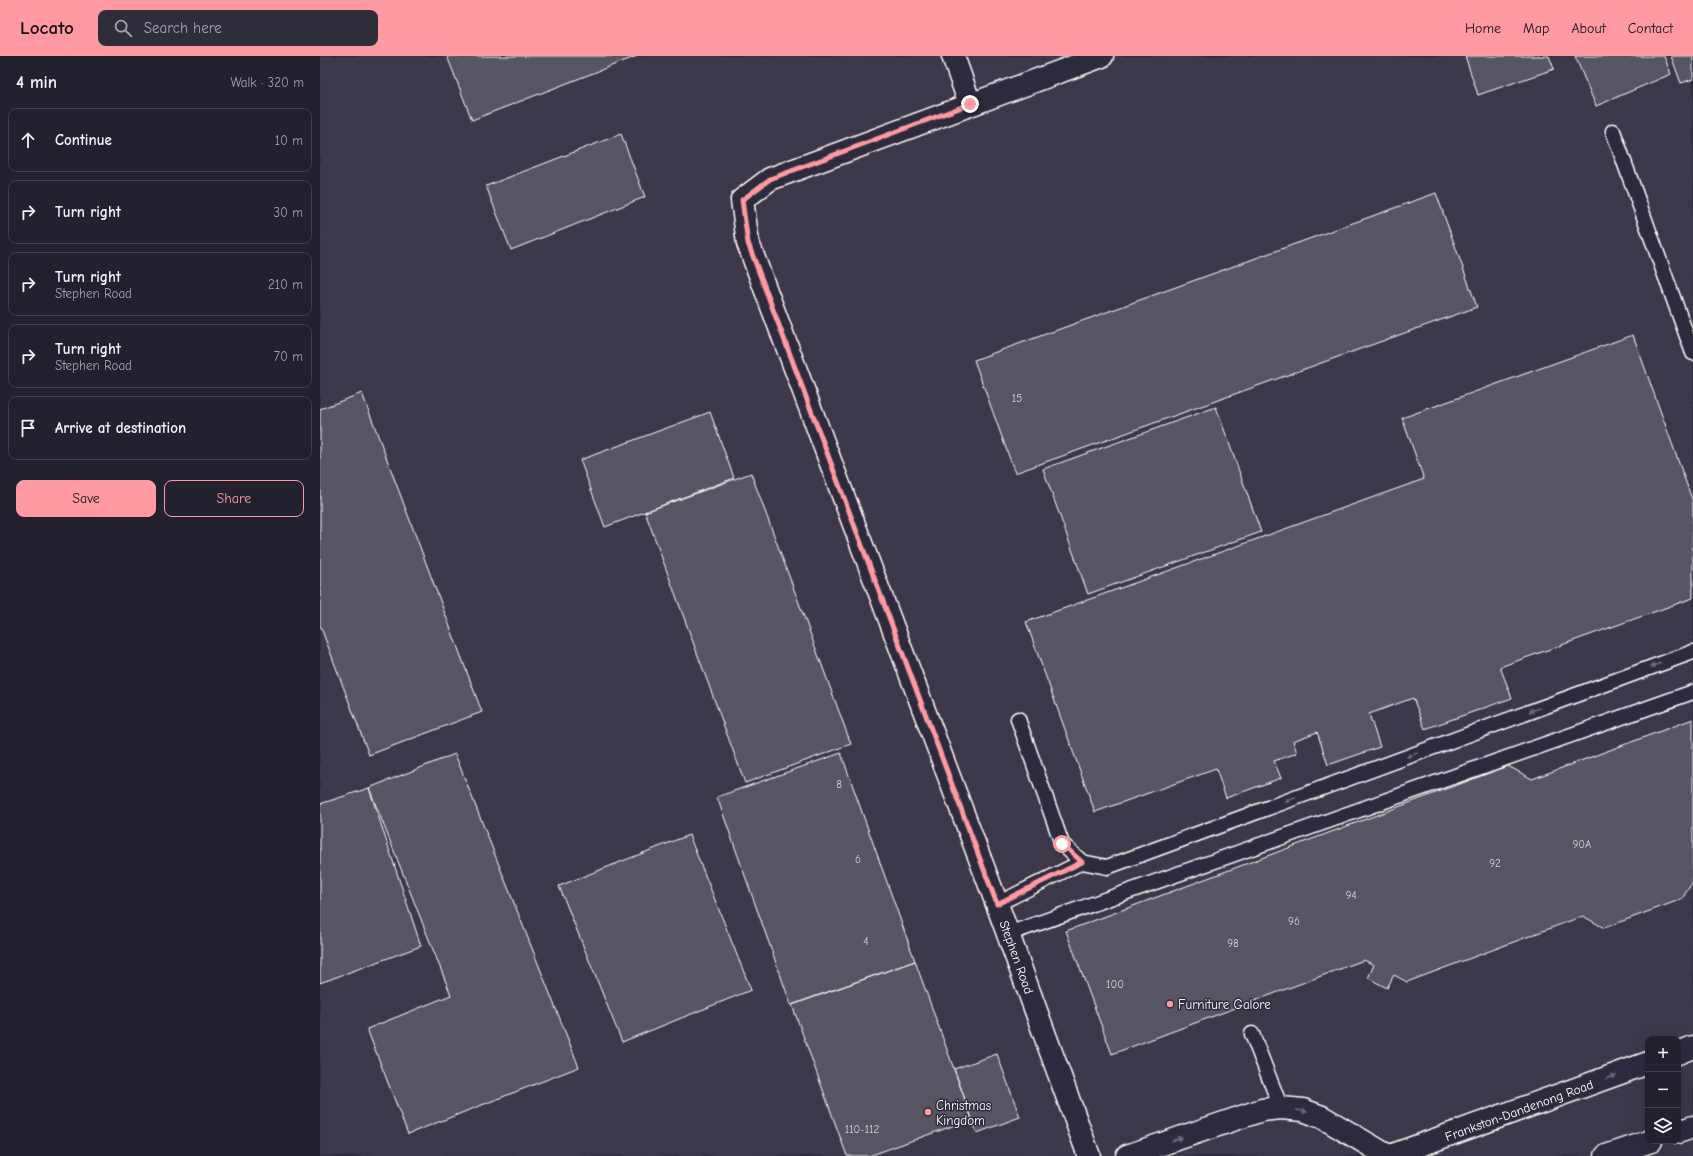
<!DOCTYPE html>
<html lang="en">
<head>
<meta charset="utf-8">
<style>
	:root { --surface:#23202e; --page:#2f2d3a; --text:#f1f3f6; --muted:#a3a3aa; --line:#403e4a; --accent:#ff9aa2 }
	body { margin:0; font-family:"Comic Neue",sans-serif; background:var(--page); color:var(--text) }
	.controls { position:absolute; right:12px; bottom:12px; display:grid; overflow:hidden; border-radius:8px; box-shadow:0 4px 16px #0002 }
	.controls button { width:36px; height:36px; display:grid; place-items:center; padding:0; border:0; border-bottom:1px solid var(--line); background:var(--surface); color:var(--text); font:20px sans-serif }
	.stop { position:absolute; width:12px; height:12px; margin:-9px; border:3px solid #ff9aa2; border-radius:50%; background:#fff }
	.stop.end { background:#ff9aa2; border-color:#fff; box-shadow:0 1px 4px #0008 }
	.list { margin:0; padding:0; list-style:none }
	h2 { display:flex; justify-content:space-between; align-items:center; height:52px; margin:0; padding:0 16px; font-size:17px }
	h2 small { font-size:13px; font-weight:400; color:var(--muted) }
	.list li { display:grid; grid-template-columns:26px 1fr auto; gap:12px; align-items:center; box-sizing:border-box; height:64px; margin:0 8px 8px; padding:0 8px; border:1px solid var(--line); border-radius:8px }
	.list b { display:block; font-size:15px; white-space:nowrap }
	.list p { margin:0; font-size:13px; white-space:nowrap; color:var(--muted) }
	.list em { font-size:13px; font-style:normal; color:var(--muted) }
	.actions { display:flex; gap:8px; padding:12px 16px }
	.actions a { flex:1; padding:9px 0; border:1px solid var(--accent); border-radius:8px; text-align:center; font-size:14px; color:var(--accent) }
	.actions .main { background:var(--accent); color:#111 }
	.icon { flex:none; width:22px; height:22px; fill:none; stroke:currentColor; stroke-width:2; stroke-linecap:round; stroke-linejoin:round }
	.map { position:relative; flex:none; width:1373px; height:1100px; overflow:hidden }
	header { display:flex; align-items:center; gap:24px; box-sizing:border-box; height:56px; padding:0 20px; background:var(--accent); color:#111 }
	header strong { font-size:19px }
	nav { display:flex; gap:22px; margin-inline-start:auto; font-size:14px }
	.search { width:280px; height:36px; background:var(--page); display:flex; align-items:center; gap:10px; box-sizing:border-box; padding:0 14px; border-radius:8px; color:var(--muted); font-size:15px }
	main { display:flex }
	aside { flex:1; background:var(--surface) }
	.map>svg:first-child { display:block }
	.built { fill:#3c3749; fill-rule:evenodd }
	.building { fill:#595564; stroke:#fff }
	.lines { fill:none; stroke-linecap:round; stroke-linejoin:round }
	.service-casing { stroke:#fff; stroke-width:17 }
	.minor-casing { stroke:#fff; stroke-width:25 }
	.trunk-casing { stroke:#fff; stroke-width:25 }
	.service { stroke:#2f2a3d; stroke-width:14 }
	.minor { stroke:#2f2a3d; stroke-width:22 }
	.trunk { stroke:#2f2a3d; stroke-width:22 }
	.oneway { fill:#6d6a77 }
	.route { stroke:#ff9aa2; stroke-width:5 }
	.poi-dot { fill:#ff9aa2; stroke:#2f2a3d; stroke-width:1.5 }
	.labels { text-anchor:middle; stroke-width:3; stroke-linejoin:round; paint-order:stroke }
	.number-label { font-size:11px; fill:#d6d4d8 }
	.street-label { font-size:13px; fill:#fff; stroke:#2f2a3d }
	.poi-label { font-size:13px; fill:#fff; stroke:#2f2a3d; text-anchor:start }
</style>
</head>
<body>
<header>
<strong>Locato</strong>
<div class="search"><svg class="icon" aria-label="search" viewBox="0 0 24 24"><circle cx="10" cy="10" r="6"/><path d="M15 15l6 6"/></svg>Search here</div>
<nav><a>Home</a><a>Map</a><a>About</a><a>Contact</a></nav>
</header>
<main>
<aside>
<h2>4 min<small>Walk · 320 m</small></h2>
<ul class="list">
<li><svg class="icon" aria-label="ahead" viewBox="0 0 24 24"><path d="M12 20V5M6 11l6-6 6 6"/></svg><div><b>Continue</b></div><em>10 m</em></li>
<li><svg class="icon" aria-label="right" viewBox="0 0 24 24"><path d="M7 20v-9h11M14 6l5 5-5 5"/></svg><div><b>Turn right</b></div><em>30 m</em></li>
<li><svg class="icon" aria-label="right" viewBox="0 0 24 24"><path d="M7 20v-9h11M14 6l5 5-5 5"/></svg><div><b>Turn right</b><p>Stephen Road</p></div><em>210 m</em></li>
<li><svg class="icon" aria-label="right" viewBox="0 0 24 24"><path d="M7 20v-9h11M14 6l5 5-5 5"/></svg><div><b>Turn right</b><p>Stephen Road</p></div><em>70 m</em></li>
<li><svg class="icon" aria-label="arrive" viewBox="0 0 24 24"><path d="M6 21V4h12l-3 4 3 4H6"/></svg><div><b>Arrive at destination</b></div></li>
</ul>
<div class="actions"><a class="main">Save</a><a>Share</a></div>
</aside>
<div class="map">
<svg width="1373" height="1100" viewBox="0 0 1373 1100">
	<rect width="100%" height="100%" fill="#2f2a3d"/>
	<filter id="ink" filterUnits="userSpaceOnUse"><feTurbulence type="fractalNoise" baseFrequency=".025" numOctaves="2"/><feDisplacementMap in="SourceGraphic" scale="8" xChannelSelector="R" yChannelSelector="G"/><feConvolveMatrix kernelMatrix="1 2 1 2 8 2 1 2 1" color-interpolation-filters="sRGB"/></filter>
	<g filter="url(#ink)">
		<path class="built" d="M0 0H1373V1100H0ZM1328 983H1358V1085H1328Z"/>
		<path class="building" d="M127 0H317L152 64Z
			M1145 0H1229L1234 13 1158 39Z
			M1255 0H1344L1351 18 1276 50Z
			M1351 0H1373V23L1361 27Z
			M301 78 325 141 191 194 166 130Z
			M1116 137 1157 251 695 417 654 304Z
			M1313 279 1373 446V542L1180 611 1192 642 1105 673 1093 642 1049 658 1060 691 1008 709 997 676 973 685 977 697 954 705 961 722 906 742 896 713 775 756 706 566 1104 423 1082 362Z
			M42 337 162 656 49 699 0 569V353Z
			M896 351 941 476 768 538 723 413Z
			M390 356 414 422 285 471 260 404Z
			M431 417 531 688 425 727 325 456Z
			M1373 663V825L1362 843 1284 872 1263 860 1087 926 1074 919 1067 932 1048 922 1054 909 1044 904 792 998 746 875 1188 710 1212 723Z
			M521 697 595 905 471 949 397 741Z
			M135 698 259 1011 88 1078 47 973 131 939 49 732Z
			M49 732 101 890 0 927V748Z
			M369 779 431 934 302 986 239 830Z
			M595 905 652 1063 549 1100H527L472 949Z
			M677 998 700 1061 657 1077 634 1013Z"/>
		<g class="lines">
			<defs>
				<path id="service" d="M1293 75 1373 297
					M698 663 742 788 762 806 787 811 1373 596
					M677 848 762 806
					M688 878 1373 636
					M932 978 961 1052"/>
				<path id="minor" d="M633 0 650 48
					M769 1100 677 848 428 187 422 144 450 123 782 0
					M807 1100 942 1054 961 1052 983 1054 1002 1061 1068 1100"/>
				<path id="trunk" d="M1358 997 1373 991
					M1358 1076 1373 1071
					M1070 1100 1328 1007
					M1286 1100 1331 1085"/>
			</defs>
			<use href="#service" class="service-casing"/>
			<use href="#minor" class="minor-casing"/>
			<use href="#trunk" class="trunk-casing"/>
			<use href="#service" class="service"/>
			<use href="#minor" class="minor"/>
			<use href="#trunk" class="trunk"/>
		</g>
		<defs><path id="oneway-solid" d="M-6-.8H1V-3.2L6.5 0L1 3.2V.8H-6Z"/></defs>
		<g class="oneway">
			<use href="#oneway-solid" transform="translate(1336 609) rotate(160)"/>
			<use href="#oneway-solid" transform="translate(1214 654) rotate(160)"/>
			<use href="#oneway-solid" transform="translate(1092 699) rotate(160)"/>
			<use href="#oneway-solid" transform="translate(970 744) rotate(160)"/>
			<use href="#oneway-solid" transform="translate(1291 1021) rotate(-20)"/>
			<use href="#oneway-solid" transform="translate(982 1055) rotate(12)"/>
			<use href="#oneway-solid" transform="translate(857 1083) rotate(-19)"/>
		</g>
	</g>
	<g class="lines" filter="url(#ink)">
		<path class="route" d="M650 48 450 123 422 144 428 187 677 848 762 806 742 788"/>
	</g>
	<g class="poi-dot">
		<circle cx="850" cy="948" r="4"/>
		<circle cx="608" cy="1056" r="4"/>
	</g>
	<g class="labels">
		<g class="number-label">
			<text x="697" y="346">15</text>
			<text x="519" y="732">8</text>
			<text x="1262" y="792">90A</text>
			<text x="538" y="807">6</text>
			<text x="1175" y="811">92</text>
			<text x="1031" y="843">94</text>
			<text x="974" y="869">96</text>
			<text x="546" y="889">4</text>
			<text x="913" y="891">98</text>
			<text x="795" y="932">100</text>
			<text x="542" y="1077">110-112</text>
		</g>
		<g class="street-label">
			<text transform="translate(697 901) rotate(70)" y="5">Stephen Road</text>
			<text transform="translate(1199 1054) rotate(-20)" y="5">Frankston-Dandenong Road</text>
		</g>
		<g class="poi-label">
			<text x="858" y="953">Furniture Galore</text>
			<text x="616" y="1054">Christmas<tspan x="616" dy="15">Kingdom</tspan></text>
		</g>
	</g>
</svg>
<div class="controls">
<button>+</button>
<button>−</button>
<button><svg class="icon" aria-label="layers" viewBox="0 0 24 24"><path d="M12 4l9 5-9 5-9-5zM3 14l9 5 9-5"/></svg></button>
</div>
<div class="stop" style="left:742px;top:788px"></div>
<div class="stop end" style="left:650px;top:48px"></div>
</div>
</main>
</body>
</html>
